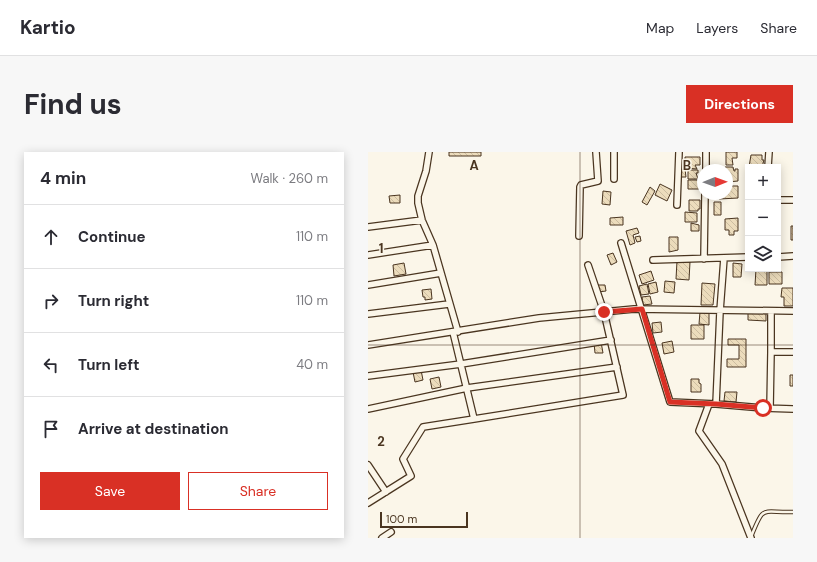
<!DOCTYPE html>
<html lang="en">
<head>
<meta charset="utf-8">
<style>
	:root { --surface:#fff; --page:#f7f7f7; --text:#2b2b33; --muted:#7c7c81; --line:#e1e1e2; --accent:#d93025 }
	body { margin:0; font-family:"DM Sans",sans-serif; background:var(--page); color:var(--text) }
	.controls { position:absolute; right:12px; top:12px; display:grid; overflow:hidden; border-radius:0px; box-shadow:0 2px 10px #0003 }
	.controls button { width:36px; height:36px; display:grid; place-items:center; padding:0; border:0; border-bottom:1px solid var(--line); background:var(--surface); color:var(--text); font:20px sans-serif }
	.compass { position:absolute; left:329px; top:12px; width:36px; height:36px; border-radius:50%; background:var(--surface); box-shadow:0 2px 10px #0003; rotate:89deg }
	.scale { position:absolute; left:12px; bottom:10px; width:88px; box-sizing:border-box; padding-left:4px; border:2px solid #4a3520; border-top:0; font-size:11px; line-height:14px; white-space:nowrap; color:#4a3520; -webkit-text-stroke:3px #fbf6e9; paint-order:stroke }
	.stop { position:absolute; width:12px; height:12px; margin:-9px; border:3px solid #d93025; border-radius:50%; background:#fff }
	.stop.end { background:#d93025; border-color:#fff; box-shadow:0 1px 4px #0008 }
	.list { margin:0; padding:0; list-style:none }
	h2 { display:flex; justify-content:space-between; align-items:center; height:52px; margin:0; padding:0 16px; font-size:17px }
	h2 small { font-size:13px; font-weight:400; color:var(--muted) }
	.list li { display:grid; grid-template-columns:26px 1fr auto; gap:12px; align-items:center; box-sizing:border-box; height:64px; padding:0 16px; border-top:1px solid var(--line) }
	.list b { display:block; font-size:15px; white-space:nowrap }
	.list em { font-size:13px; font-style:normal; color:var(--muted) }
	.actions { display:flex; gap:8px; padding:12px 16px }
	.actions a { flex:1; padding:9px 0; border:1px solid var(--accent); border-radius:0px; text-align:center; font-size:14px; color:var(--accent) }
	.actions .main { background:var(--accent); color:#fff }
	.icon { flex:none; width:22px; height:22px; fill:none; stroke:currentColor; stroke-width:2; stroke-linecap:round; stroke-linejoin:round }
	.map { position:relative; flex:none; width:425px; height:386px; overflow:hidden; border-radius:0px }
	header { display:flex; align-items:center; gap:24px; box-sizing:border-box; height:56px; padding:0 20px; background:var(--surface); border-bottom:1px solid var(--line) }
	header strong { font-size:19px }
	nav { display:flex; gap:22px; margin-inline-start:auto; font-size:14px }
	.intro { display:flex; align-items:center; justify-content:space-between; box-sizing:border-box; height:96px; padding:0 24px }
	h1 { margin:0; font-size:28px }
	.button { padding:10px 18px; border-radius:0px; background:var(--accent); color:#fff; font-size:14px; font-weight:700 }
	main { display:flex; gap:24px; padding:0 24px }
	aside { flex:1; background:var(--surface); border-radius:0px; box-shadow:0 2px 10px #0003 }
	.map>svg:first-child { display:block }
	.building { fill:url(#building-back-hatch); stroke:#4a3520 }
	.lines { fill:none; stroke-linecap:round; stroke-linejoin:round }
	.service-casing { stroke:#4a3520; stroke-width:4.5 }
	.minor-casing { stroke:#4a3520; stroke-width:8 }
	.service { stroke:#fbf6e9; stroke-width:2.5 }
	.minor { stroke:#fbf6e9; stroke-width:5.5 }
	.route { stroke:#d93025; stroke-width:5 }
	.grid { fill:none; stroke:#4a3520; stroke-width:1; stroke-opacity:0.55 }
	.grid-label { font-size:13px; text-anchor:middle; font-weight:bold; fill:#4a3520; stroke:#fbf6e9; stroke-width:3; stroke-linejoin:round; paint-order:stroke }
</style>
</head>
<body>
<header>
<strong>Kartio</strong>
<nav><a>Map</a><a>Layers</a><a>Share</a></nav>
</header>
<div class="intro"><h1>Find us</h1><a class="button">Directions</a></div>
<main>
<aside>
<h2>4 min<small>Walk · 260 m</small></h2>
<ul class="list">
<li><svg class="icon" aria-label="ahead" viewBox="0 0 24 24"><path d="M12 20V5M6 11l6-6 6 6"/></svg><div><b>Continue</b></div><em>110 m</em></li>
<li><svg class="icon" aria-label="right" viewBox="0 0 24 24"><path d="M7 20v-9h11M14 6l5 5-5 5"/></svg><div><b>Turn right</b></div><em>110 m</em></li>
<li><svg class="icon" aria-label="left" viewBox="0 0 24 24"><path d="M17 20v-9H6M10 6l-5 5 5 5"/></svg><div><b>Turn left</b></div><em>40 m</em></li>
<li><svg class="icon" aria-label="arrive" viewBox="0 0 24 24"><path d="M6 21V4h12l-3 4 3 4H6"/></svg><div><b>Arrive at destination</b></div></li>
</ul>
<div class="actions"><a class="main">Save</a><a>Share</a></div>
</aside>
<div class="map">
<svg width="425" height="386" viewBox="0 0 425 386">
	<defs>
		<pattern id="building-back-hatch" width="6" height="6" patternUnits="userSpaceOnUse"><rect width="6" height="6" fill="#ecdcbc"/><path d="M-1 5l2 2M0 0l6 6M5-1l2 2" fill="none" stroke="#ccbda1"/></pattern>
	</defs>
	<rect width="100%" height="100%" fill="#fbf6e9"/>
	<path class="building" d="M81 0H113V4H81Z
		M358 0H369V6H364L365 13H358Z
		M383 3H394V8H396L394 15H381Z
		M317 5H332V13H327L329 17 317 16Z
		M357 15H365L366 19H367V17H370V29L359 30V18H357Z
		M317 17 318 25H312V18Z
		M320 18H330V21H328L330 27H320Z
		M320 28H331V37H320Z
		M292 32 304 38 299 49 287 43Z
		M359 34H370V46L351 47 350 42H359Z
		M282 35 287 39 279 53 274 50Z
		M235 39 243 40 242 53 234 52Z
		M32 43V51H22L21 44Z
		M321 48H332V57H330V59H321Z
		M346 50H353V63H346Z
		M378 50H380V66H378Z
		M317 60 329 61V70H317Z
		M255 65V73H242V66Z
		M370 66V79H366V83H361V78H357V67Z
		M323 71 331 73V79H323Z
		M423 74H425V88H423Z
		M269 76 271 81 265 83 267 91 262 93 258 79Z
		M272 84 273 89 269 90 267 85Z
		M301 85H310V98L301 100Z
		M245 101 249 110 243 113 239 103Z
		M309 109 322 110 321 128 308 127Z
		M36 111 38 122 26 124 25 113Z
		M365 111 374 112 373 125H365Z
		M388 117H399V133H387Z
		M283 119 286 128 274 132 271 123Z
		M401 120H414V132H401Z
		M297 129 307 130 306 141 296 140Z
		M288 130 290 140 282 142 280 132Z
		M334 131 347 132 345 153H333Z
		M279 132 281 142 273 143 271 134Z
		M230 133H237L238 139 230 140Z
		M414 136H425V154H416V145H413Z
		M63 137 64 147 57 148V145H55L54 138Z
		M282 144 284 152 275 153 274 145Z
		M332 160H341V173L331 172Z
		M380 160H398V169L380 168Z
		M293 170 294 180 285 181 284 171Z
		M323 173H336V187H323Z
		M360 187H378V215H359V207H371V193H360Z
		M304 189 306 200 296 202 294 191Z
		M233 190 235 201H227L226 191Z
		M53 218 55 228 47 230 45 220Z
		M422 223H425V234H422Z
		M71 225 73 235 64 237 62 227Z
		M323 227H331V231L333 232V240H323Z
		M357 240H369L368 250 356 249Z"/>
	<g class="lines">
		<defs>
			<path id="service" d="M383 385C396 352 393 361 425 360"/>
			<path id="minor" d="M61 0 58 19 50 44V51L54 68 65 93 90 180
				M400 15 401 0
				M338 18V0
				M246 27V0
				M410 48H425
				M309 53 311 0
				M0 75 54 68
				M211 84 212 35 213 33 230 29 228 0
				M253 91 302 250 348 252 395 256 425 257
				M0 103 65 93
				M410 105 425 104
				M336 107 337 42
				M285 108 380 105
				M0 133 73 121
				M0 162 81 152
				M85 180 106 267 255 243 236 160 220 113
				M0 193 171 166 266 157 425 159
				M403 200V159
				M0 224 93 212 243 188
				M341 252 331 279 354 312 383 386
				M348 252 352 159 356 106
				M402 256 403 200H425
				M0 257 99 236 249 215
				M0 313 18 340
				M0 351 43 324 35 307 55 275 106 267
				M14 386 23 380"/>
		</defs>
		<use href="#service" class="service-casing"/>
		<use href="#minor" class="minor-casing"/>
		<use href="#service" class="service"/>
		<use href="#minor" class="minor"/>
	</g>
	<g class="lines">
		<path class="route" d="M236 160 274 157 302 250 348 252 395 256"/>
	</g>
	<path class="grid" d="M212 0V386M0 193H425"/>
	<g class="grid-label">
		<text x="106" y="18">A</text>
		<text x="319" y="18">B</text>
		<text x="13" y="101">1</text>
		<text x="13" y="294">2</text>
	</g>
</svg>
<div class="controls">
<button>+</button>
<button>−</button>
<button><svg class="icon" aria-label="layers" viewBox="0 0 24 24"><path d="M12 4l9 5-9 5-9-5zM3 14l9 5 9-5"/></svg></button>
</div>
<svg class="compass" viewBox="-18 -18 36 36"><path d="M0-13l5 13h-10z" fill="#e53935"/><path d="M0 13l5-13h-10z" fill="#7c7c81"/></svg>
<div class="scale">100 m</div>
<div class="stop" style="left:395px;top:256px"></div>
<div class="stop end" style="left:236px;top:160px"></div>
</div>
</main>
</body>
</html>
